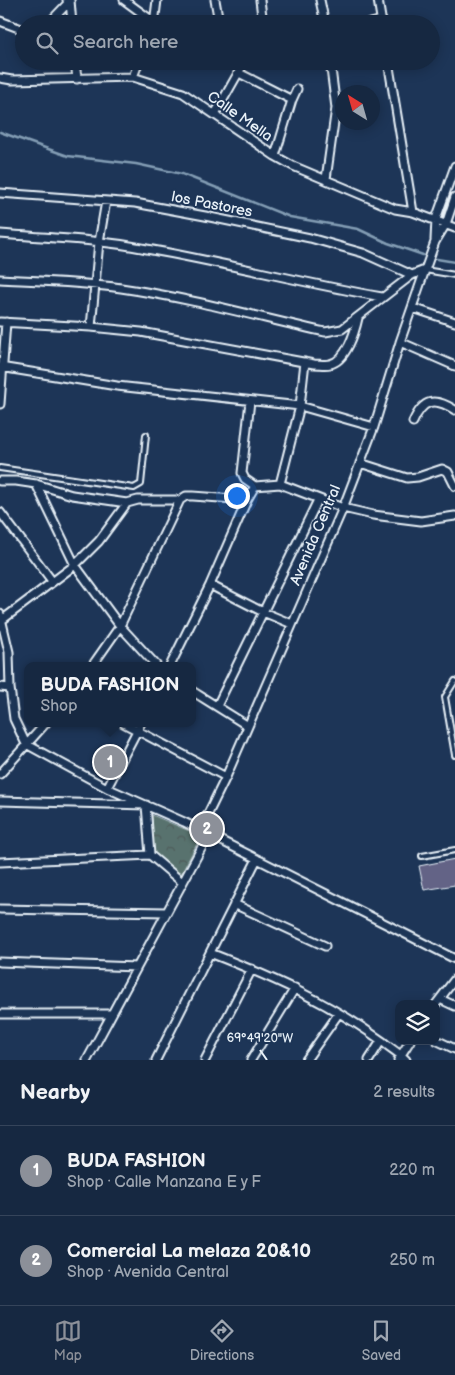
<!DOCTYPE html>
<html lang="en">
<head>
<meta charset="utf-8">
<style>
	:root { --surface:#162841; --page:#23344c; --text:#f1f3f6; --muted:#9ea6b1; --line:#35445a; --accent:#8c9099 }
	body { margin:0; font-family:"Balsamiq Sans",sans-serif; background:var(--page); color:var(--text) }
	.controls { position:absolute; right:15px; bottom:15px; display:grid; overflow:hidden; border-radius:10px; box-shadow:0 2px 12px #0003 }
	.controls button { width:45px; height:45px; display:grid; place-items:center; padding:0; border:0; border-bottom:1px solid var(--line); background:var(--surface); color:var(--text); font:25px sans-serif }
	.compass { position:absolute; left:335px; top:85px; width:45px; height:45px; border-radius:50%; background:var(--surface); box-shadow:0 2px 12px #0003; rotate:323deg }
	.you { position:absolute; left:236px; top:495px; width:18px; height:18px; margin:-12px; border:4px solid #fff; border-radius:50%; background:#1a73e8; box-shadow:0 0 0 8px #1a73e833 }
	.badge { display:grid; place-items:center; width:32px; height:32px; border-radius:50%; background:var(--accent); color:#fff; font-size:16px; font-weight:700 }
	.pin { position:absolute; translate:-50% -50%; border:2px solid #fff; box-shadow:0 1px 5px #0006 }
	.popup { position:absolute; left:24px; top:662px; width:172px; height:65px; box-sizing:border-box; display:grid; place-content:center; border-radius:10px; background:var(--surface); filter:drop-shadow(0 1px 4px #0005); font-size:16px; white-space:nowrap; color:var(--muted) }
	.popup b { font-size:19px; color:var(--text) }
	.popup::after { content:''; position:absolute; left:50%; top:100%; margin-left:-10px; border:10px solid transparent; border-top-color:var(--surface) }
	.list { margin:0; padding:0; list-style:none }
	h2 { display:flex; justify-content:space-between; align-items:center; height:65px; margin:0; padding:0 20px; font-size:21px }
	h2 small { font-size:16px; font-weight:400; color:var(--muted) }
	.list li { display:grid; grid-template-columns:32px 1fr auto; gap:15px; align-items:center; box-sizing:border-box; height:90px; padding:0 20px; border-top:1px solid var(--line) }
	.list b { display:block; font-size:19px; white-space:nowrap }
	.list p { margin:0; font-size:16px; white-space:nowrap; color:var(--muted) }
	.list em { font-size:16px; font-style:normal; color:var(--muted) }
	.icon { flex:none; width:28px; height:28px; fill:none; stroke:currentColor; stroke-width:2; stroke-linecap:round; stroke-linejoin:round }
	.map { position:relative; flex:none; width:455px; height:1060px; overflow:hidden }
	.search { position:absolute; background:var(--surface); box-shadow:0 2px 12px #0003; left:15px; right:15px; top:15px; height:55px; display:flex; align-items:center; gap:12px; box-sizing:border-box; padding:0 18px; border-radius:28px; color:var(--muted); font-size:19px }
	.sheet { height:245px; background:var(--surface) }
	nav { display:flex; justify-content:space-around; align-items:center; box-sizing:border-box; height:70px; border-top:1px solid var(--line); background:var(--surface); font-size:14px; color:var(--muted) }
	nav a { display:grid; justify-items:center; gap:2px }
	nav .on { color:var(--accent) }
	.map>svg:first-child { display:block }
	.park { fill:url(#park-crowns); stroke:#a0b2b3 }
	.lines { fill:none; stroke-linecap:round; stroke-linejoin:round }
	.stream { stroke:#849eb5; stroke-width:2.5 }
	.building { fill:#636386; stroke:#e8f1f8 }
	.lane-casing { stroke:#e8f1f8; stroke-width:8 }
	.street-casing { stroke:#e8f1f8; stroke-width:11 }
	.lane { stroke:#1d3557; stroke-width:4 }
	.street { stroke:#1d3557; stroke-width:7 }
	.ticks { fill:none; stroke:#e8f1f8; stroke-width:2 }
	.labels { text-anchor:middle; stroke-width:4; stroke-linejoin:round; paint-order:stroke }
	.street-label { font-size:15px; fill:#e8f1f8; stroke:#1d3557 }
	.ticks-label { font-size:12px; text-anchor:middle; fill:#e8f1f8; stroke:#1d3557; stroke-width:4; stroke-linejoin:round; paint-order:stroke }
</style>
</head>
<body>
<div class="map">
<svg width="455" height="1060" viewBox="0 0 455 1060">
	<defs>
		<pattern id="park-crowns" width="20" height="18" patternUnits="userSpaceOnUse" patternTransform="scale(1.25)"><rect width="20" height="18" fill="#58726e"/><path d="M2 6a3 3 0 1 1 6 0M12 15a3 3 0 1 1 6 0" fill="none" stroke="#4e5b5a"/></pattern>
	</defs>
	<rect width="100%" height="100%" fill="#1d3557"/>
	<filter id="ink" filterUnits="userSpaceOnUse"><feTurbulence type="fractalNoise" baseFrequency=".02" numOctaves="2"/><feDisplacementMap in="SourceGraphic" scale="10" xChannelSelector="R" yChannelSelector="G"/><feConvolveMatrix kernelMatrix="1 2 1 2 8 2 1 2 1" color-interpolation-filters="sRGB"/></filter>
	<g filter="url(#ink)">
		<path class="park" d="M152 815 201 836 180 876 152 852Z"/>
		<g class="lines">
			<path class="stream" d="M0 132 68 156 136 164 182 174 290 217 358 229 388 243 423 255
				M437 259 455 262"/>
		</g>
		<path class="building" d="M455 859V885L424 890 419 866Z"/>
		<g class="lines">
			<defs>
				<path id="lane" d="M425 270 455 275
					M0 468 134 488 141 484 146 435
					M455 681 445 697 455 755
					M422 856 455 850"/>
				<path id="street" d="M70 0 72 24
					M124 0 154 22
					M215 0 219 22
					M260 0 263 24
					M320 0 325 24
					M378 0 382 24
					M0 21 24 30
					M48 24 70 1 67 0
					M154 24 157 0
					M367 24 382 20
					M75 61 77 79
					M388 61 413 212
					M239 73 292 100
					M133 77 139 61
					M0 78 12 80 133 77 183 93 275 156 293 166 395 209 413 212 455 228
					M215 114 245 61
					M275 156 292 100 297 89
					M326 179 336 108 330 61
					M0 193 135 203 205 216 310 238 363 253 412 275
					M0 234C49 238 99 239 147 249 226 263 303 283 382 297
					M435 240 436 219 455 166
					M0 279C40 281 81 282 121 288 190 298 258 317 325 332L342 329 412 275 425 270
					M413 308 455 322
					M0 322 91 327 141 332 314 364C319 364 326 365 330 364 346 361 355 332 358 318
					M91 327 99 242 106 201
					M400 342 455 366
					M0 367 117 386 300 406 374 427
					M250 401 242 473 245 479 255 486
					M0 404 6 322
					M413 422C423 399 434 397 455 410
					M360 463 407 478 418 477 442 469 448 472 455 486
					M0 481H16L36 484 72 495 127 503 138 500H180L186 496H193L247 500 255 486 280 484 343 508 373 515 421 521 455 516
					M36 484 75 565 120 626 157 666
					M280 484 300 406 305 362
					M0 512 52 581
					M210 585 263 612 292 624
					M0 614 9 652 10 688 14 719 26 744 107 788 184 822 455 959
					M2 620 75 565 99 541 127 503
					M92 666 120 626 180 500
					M170 666 210 585 247 500
					M0 687 10 688
					M192 691 248 726
					M217 706 318 500
					M123 723 226 777
					M0 774 46 723
					M107 788 141 723
					M0 801 146 805 150 855 182 882
					M200 830 226 777 343 508 374 427 400 342 425 270 435 242 446 224 455 197
					M0 862 150 855
					M234 904 325 946
					M0 909 166 912
					M210 953C272 977 328 1002 382 1041 390 1048 399 1053 406 1060
					M0 962 137 967
					M440 999 455 1006
					M436 1004 455 979
					M0 1014H110
					M436 1040 455 1049
					M87 1060 209 834
					M156 1060 257 859
					M205 1060 252 969
					M251 1060 295 988
					M306 1060 339 1013
					M369 1060 381 1041
					M398 1060 410 1041"/>
			</defs>
			<use href="#lane" class="lane-casing"/>
			<use href="#street" class="street-casing"/>
			<use href="#lane" class="lane"/>
			<use href="#street" class="street"/>
		</g>
	</g>
	<path class="ticks" d="M260 1050 267 1060"/>
	<g class="labels">
		<g class="street-label">
			<text transform="translate(240 116) rotate(35)" y="5">Calle Mella</text>
			<text transform="translate(212 204) rotate(11)" y="5">los Pastores</text>
			<text transform="translate(315 535) rotate(-67)" y="5">Avenida Central</text>
		</g>
	</g>
	<g class="ticks-label">
		<text x="260" y="1042">69°49'20"W</text>
	</g>
</svg>
<div class="controls">
<button><svg class="icon" aria-label="layers" viewBox="0 0 24 24"><path d="M12 4l9 5-9 5-9-5zM3 14l9 5 9-5"/></svg></button>
</div>
<svg class="compass" viewBox="-18 -18 36 36"><path d="M0-13l5 13h-10z" fill="#e53935"/><path d="M0 13l5-13h-10z" fill="#9ea6b1"/></svg>
<div class="you"></div>
<div class="pin badge" style="left:110px;top:762px">1</div>
<div class="popup"><b>BUDA FASHION</b>Shop</div>
<div class="pin badge" style="left:207px;top:829px">2</div>
<div class="search"><svg class="icon" aria-label="search" viewBox="0 0 24 24"><circle cx="10" cy="10" r="6"/><path d="M15 15l6 6"/></svg>Search here</div>
</div>
<section class="sheet">
<h2>Nearby<small>2 results</small></h2>
<ul class="list">
<li><span class="badge">1</span><div><b>BUDA FASHION</b><p>Shop · Calle Manzana E y F</p></div><em>220 m</em></li>
<li><span class="badge">2</span><div><b>Comercial La melaza 20&amp;10</b><p>Shop · Avenida Central</p></div><em>250 m</em></li>
</ul>
</section>
<nav>
<a class="on"><svg class="icon" aria-label="map" viewBox="0 0 24 24"><path d="M3 6l6-2 6 2 6-2v14l-6 2-6-2-6 2zM9 4v14M15 6v14"/></svg>Map</a>
<a><svg class="icon" aria-label="directions" viewBox="0 0 24 24"><path d="M12 3l9 9-9 9-9-9zM9 14v-3h6M13 9l2 2-2 2"/></svg>Directions</a>
<a><svg class="icon" aria-label="saved" viewBox="0 0 24 24"><path d="M7 4h10v16l-5-4-5 4z"/></svg>Saved</a>
</nav>
</body>
</html>
